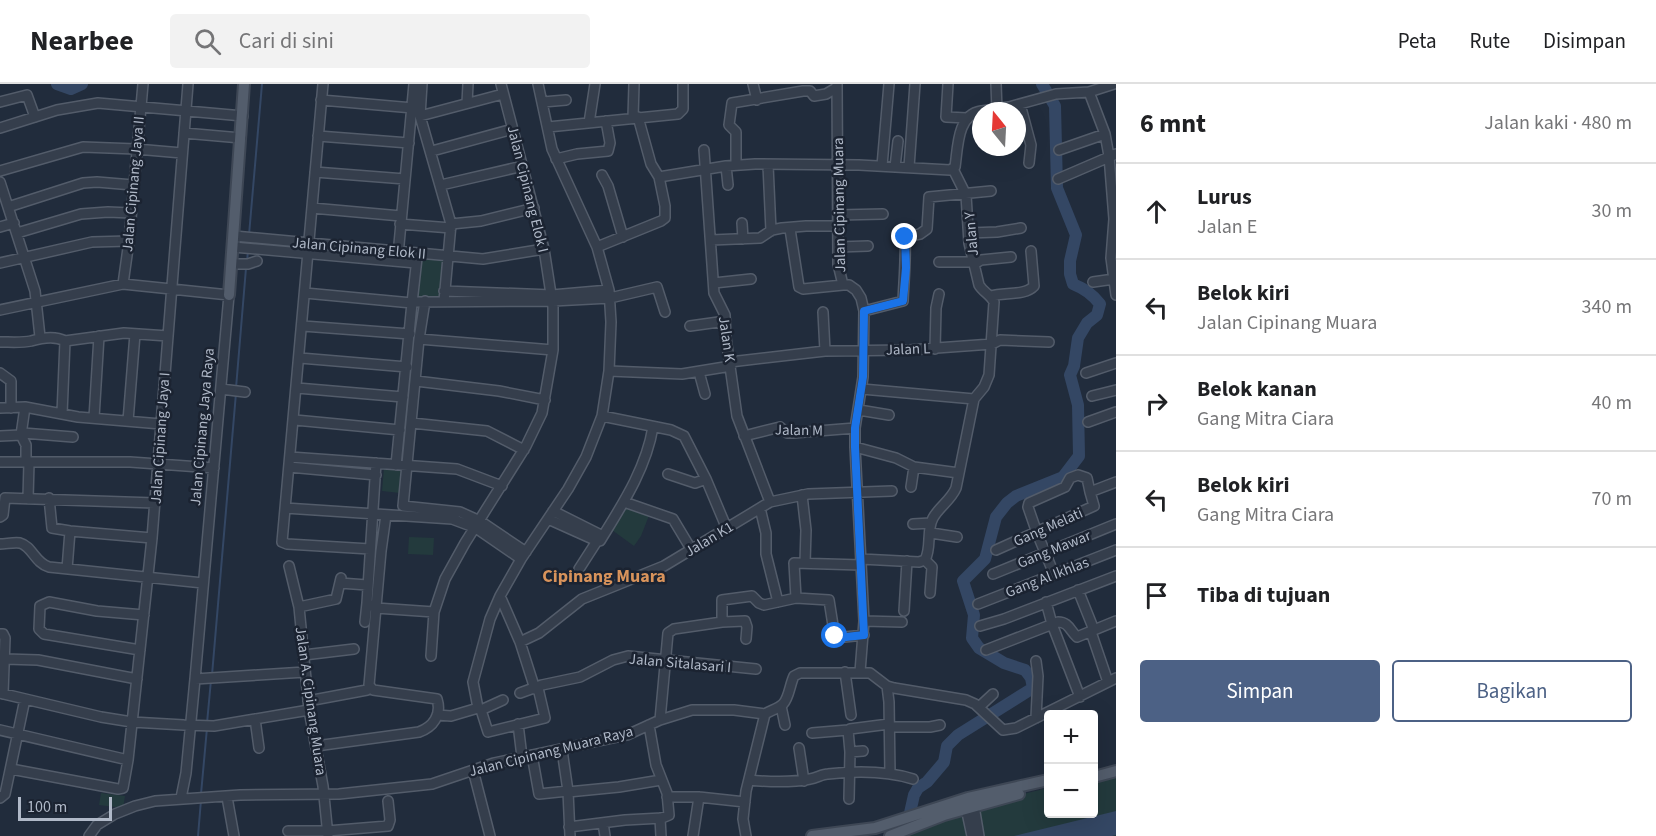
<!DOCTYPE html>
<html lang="id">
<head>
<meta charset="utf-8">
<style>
	:root { --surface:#fff; --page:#f2f2f2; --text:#202124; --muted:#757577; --line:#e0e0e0; --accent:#4c6185 }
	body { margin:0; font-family:"Source Sans 3",sans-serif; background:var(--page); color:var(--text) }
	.controls { position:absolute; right:18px; bottom:18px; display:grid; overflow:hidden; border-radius:6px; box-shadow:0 6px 24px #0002 }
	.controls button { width:54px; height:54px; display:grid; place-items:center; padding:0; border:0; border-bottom:2px solid var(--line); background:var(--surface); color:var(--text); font:30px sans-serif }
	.compass { position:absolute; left:972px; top:18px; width:54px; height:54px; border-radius:50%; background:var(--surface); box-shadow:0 6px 24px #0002; rotate:342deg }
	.scale { position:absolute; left:18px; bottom:15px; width:94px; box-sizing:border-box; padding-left:6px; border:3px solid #b0b9c8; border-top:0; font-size:16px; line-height:21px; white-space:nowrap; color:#b0b9c8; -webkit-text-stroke:4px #1b2331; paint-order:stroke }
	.stop { position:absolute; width:18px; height:18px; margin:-14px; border:4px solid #1a73e8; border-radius:50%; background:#fff }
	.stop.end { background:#1a73e8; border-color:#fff; box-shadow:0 2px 6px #0008 }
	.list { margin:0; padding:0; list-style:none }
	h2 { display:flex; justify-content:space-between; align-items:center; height:78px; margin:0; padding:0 24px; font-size:26px }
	h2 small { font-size:20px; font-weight:400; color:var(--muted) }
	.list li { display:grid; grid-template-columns:39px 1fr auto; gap:18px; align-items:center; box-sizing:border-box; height:96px; padding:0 24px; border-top:2px solid var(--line) }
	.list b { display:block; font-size:22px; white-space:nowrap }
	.list p { margin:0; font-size:20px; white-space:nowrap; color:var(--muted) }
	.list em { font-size:20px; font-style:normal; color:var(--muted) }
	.actions { display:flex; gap:12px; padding:18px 24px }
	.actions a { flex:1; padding:14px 0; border:2px solid var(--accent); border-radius:6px; text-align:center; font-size:21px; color:var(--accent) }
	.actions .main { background:var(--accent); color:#fff }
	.icon { flex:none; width:33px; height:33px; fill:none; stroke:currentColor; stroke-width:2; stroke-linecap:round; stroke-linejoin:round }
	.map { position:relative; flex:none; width:1116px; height:752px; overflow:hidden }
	header { display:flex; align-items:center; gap:36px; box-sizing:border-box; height:84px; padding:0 30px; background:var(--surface); border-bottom:2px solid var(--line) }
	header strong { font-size:28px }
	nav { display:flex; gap:33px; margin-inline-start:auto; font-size:21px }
	.search { width:420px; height:54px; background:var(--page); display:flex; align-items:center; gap:15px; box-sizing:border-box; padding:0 21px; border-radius:6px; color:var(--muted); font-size:22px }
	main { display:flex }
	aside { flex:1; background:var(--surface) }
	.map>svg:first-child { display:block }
	.green { fill:#233a3d }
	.water { fill:#344764 }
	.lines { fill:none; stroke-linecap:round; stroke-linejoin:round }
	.stream { stroke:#344764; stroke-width:2 }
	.river { stroke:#344764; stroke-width:12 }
	.minor-casing { stroke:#535c6a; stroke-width:12 }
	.major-casing { stroke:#3e4755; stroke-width:14 }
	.minor { stroke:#353e4c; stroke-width:9 }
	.major { stroke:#535d6c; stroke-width:10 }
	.route { stroke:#1a73e8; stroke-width:8 }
	.labels { text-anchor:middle; stroke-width:5; stroke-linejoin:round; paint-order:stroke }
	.street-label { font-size:15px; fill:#b0b9c8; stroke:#1b2331 }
	.quarter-label { font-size:18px; font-weight:bold; fill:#d8935b; stroke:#1b2331 }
</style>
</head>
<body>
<header>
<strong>Nearbee</strong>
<div class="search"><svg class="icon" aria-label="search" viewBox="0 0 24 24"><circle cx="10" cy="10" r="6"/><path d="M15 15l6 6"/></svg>Cari di sini</div>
<nav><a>Peta</a><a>Rute</a><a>Disimpan</a></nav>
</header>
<main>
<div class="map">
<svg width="1116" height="752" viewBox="0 0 1116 752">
	<rect width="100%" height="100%" fill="#212c3c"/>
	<path class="green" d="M418 170 448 172 443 217H413Z
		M384 383 403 385 400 409 382 407Z
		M626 422 650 429 641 452 634 462 612 446Z
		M409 453 434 454 433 471 408 470Z
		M1116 687V752H979L974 722 1048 704V730H1094V693Z
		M101 709 125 712 123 724 99 721Z
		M966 724 972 752H890Z"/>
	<path class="water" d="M1116 727V751L1112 752H1014Z"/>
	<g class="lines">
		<path class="stream" d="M249 151 262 0
			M247 178 248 166
			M236 304 246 184
			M212 591 236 309
			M207 639 211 596
			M201 710 207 644
			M198 752 201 716"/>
		<path class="river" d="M57 0 71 5 82 0
			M907 742 914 711 918 704 927 698 944 678 947 662 958 651 1033 604 1031 594 1025 586 1004 579 979 564 972 554 974 531 963 497 985 475 996 433 1007 419 1016 412 1063 393 1079 372 1078 321 1070 291 1074 282 1078 254 1087 239 1097 231 1100 220C1092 210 1085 205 1073 200L1070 190V177L1076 151 1057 104 1055 22 1042 0"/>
		<defs>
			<path id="minor" d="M323 0 282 458 287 460 370 465
				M422 0 420 32 451 140 444 217
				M538 0 552 65 597 163 609 206 611 238 609 287 602 332 586 373 568 405 521 475 500 512 490 535 473 598 478 624 481 626 488 648 545 634 538 604
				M753 0 757 16
				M837 0 838 180 843 201H849L856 206 861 214 864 227 863 293 855 344V363L864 537 860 588
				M948 0 946 33 967 34
				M996 0 997 26
				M1089 8 1105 50 1109 72 1114 135 1111 174 1116 211
				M321 16 413 24
				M0 18 27 11 35 33
				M543 18 566 16
				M467 19 468 0
				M1020 20 1031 61 1029 79
				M982 27 1009 23 1056 10 1089 8 1114 0
				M420 32 503 10
				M633 34 634 0
				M589 39 595 0
				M548 43 678 30 683 25V0
				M0 44 57 26 98 19 243 32
				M184 49 241 54
				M318 52 409 59
				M704 66 714 209 725 231 726 254 737 332 770 418
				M1059 66 1105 50
				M432 67 513 45
				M556 75 577 70 608 67 610 59 606 37
				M736 81V48L729 41 732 19 803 7H810L814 12 826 10 836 4
				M768 81 771 147
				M726 82 728 101
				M882 82 889 0
				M895 83 898 57
				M909 83 915 0
				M0 87 83 63 136 65 182 69
				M315 88 405 95
				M602 91 608 102 623 153
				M659 93 726 82 755 80 859 81 950 86 955 83C958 63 957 31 981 27
				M1058 95 1116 70
				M0 98 35 207 40 253
				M441 101 523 82
				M8 123 83 99 97 98 133 101
				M312 124 401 132
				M838 131 883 130
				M742 139 743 155
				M400 140 451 144
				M451 140 481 137 534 124
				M0 143 14 139
				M790 145 799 203 803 205 843 201
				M17 149 81 130 108 128 131 129
				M969 149 997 148 1021 144
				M234 152 483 175 544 165
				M711 156 760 154 772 146 782 144 806 142H838
				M233 163 416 179
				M597 163 661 137 665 134V122L659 93 651 80 638 33
				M838 163 868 162
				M398 171 414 0
				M939 178H972
				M0 179 92 158 129 157
				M231 180H248L257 177
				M974 180 981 176 1011 173
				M1093 198 1114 195
				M714 199 751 195
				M123 200 129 157 143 0
				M444 207 552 211 609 206
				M305 209 412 219
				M991 212C1004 208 1025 212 1034 202L1031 167
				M425 217 419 255 403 422 460 428 480 437 526 468
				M412 218 553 217 610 214 657 203 665 228
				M412 219 417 174
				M0 226 123 200 229 211 195 595 186 689 181 714
				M864 227 903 217C904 195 906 176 905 153L920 150 927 145 929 113 991 107
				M823 228 825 267
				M303 242 410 250
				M690 242 726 237
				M419 255 553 266
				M65 257 124 249 168 252
				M0 258C10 258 22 259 31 257 41 254 54 251 65 257
				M935 265 936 224 939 210
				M300 274 407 283
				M730 278 825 267 909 266 992 260 1000 256 1049 258
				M609 287 682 290 731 282
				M699 288 705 310
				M0 289 11 297V324
				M1086 289 1116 279
				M416 297 499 307 545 316
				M297 304 403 313
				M221 305 245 308
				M862 305 974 315
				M1092 312 1116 306
				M25 323 21 351 26 361V377
				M0 324 25 323 78 333 161 340
				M859 326 889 331
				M62 330 65 257
				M602 332 671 346 684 352 706 395 727 445
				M94 334 99 252
				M295 336 400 346
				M128 337 135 250
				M1088 338 1116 328
				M412 339 487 347 524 366
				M23 349 73 353
				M0 352 21 351
				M744 352 780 343 787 349H793L855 344
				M855 363 896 374 914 383 959 389
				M290 373 457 385 502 402
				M0 378H130L214 384
				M376 379 367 519 376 524 434 528
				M396 381 412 219
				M289 383 376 391
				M668 390 695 399 706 395
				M911 403 914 383
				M802 411 806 446 805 479
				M49 414 52 444 70 447 152 454
				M28 415 29 378
				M624 418 673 435 691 465
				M285 424 452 435 476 444 521 475
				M760 424 766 449V470L778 518
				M553 427 603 452
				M0 433 3 431 5 414 155 419
				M548 435 597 457
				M913 440 931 439
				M931 449 957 453
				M0 460C6 460 14 458 20 459 32 462 35 479 49 483L203 499
				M996 466 1094 422 1090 408 1116 398
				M861 475 919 478 925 476C932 463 926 447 933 434 939 423 951 416 956 404L974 315 984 303 989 291 994 218C990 210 983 208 979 201L969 159 966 111 953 85
				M925 476 932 483 930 509
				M289 482 299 523 309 626 323 702 328 752
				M67 485 70 447
				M579 485 597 457H600C622 421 646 385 653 343
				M993 490 1116 440
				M1054 490 1037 449 1028 423 1029 419 1065 403 1070 394 1078 391 1087 394 1090 408
				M340 499 367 501
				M1078 506 1094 546
				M500 512 520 558 539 549 582 515 664 482 770 418 808 410 892 407
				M796 514 794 479 861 481
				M1046 518 1052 540 1080 613
				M978 520 1116 466
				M299 523 336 515 341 494
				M904 527 907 477
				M864 537 902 538
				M365 538 367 519
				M722 538 745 537 747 543 746 555
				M980 542 1004 535 1116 492
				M1091 548 1108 598
				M0 550H3L5 554 3 610
				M520 558 535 605
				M140 566 44 550 39 545 40 522 49 518 97 527 144 531
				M986 566 1058 538C1069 538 1070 547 1077 553L1116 537
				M304 571 354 565
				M431 572 434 528 445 495 465 459 526 362 542 329 553 266V223L544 165 501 0
				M0 573 5 575 38 576 137 595
				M845 588 851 631
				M195 595 305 588
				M887 602 889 618 890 690
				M0 609 101 633 132 638 184 641 214 642 309 626
				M520 609 542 601 580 593 613 576 628 572 756 585
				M308 617 367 606
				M781 622 785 641
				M979 623 993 610
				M481 626 503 616
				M437 631 451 632 478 624
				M1036 634 1038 592 1036 577
				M255 635 259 664
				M660 636 668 549 674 545 722 538V516L752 512 759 519 764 521 796 514 829 516 835 554 864 551
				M518 640 522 673
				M889 643H930L940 641
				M850 645 889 640
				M0 646 128 676
				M812 649 848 646 850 668 849 715
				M316 662 419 648C433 643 442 631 437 615L373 606 369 601 381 467 386 431
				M799 664 804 697
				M562 666 568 707 570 752
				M850 668 863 667
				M532 671 539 710 568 707
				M11 685 118 705 123 704 128 676 152 454 188 0
				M473 686 490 752
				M749 696C770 698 790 699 810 695 817 694 822 690 828 690 855 687 887 687 913 695
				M568 708 619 703 661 696
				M227 713 234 752
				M667 713H699L745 718
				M0 714 5 710 25 615
				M974 722 979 752
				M966 724 972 752
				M660 734 661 752
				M603 739 605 752
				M569 743 625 736 662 734 669 731 667 709 656 681 649 641
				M288 747H327L388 742 390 736 388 717
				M89 752 97 741 115 730 135 722 155 717 240 711 339 710 432 700 494 679 627 651 660 636 692 626H734L765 630C771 626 778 625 783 620 789 614 790 600 794 592L800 589H870L887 602 894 604 966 616 975 620 1003 646 1016 644 1116 594
				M693 752 699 713
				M746 752 743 735 746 707 765 630"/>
			<path id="major" d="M229 211 244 0
				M1094 693 1116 687
				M812 752 875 744 968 714 1048 696
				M890 752 944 731 1019 710"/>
		</defs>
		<use href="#minor" class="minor-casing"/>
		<use href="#major" class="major-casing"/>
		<use href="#minor" class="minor"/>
		<use href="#major" class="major"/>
	</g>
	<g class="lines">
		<path class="route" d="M835 552 837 554 864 551 855 363V344L863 293 864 227 903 217 906 184 905 153"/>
	</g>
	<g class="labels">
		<g class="street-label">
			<text transform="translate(133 100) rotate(-85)" y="5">Jalan Cipinang Jaya II</text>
			<text transform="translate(528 105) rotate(76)" y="5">Jalan Cipinang Elok I</text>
			<text transform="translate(839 121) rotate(-91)" y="5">Jalan Cipinang Muara</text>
			<text transform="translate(971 150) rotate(-95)" y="5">Jalan Y</text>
			<text transform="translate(359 164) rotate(5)" y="5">Jalan Cipinang Elok II</text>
			<text transform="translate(727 255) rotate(82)" y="5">Jalan K</text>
			<text transform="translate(908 265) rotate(-2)" y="5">Jalan L</text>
			<text transform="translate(202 343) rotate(-85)" y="5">Jalan Cipinang Jaya Raya</text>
			<text transform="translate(799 346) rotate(1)" y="5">Jalan M</text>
			<text transform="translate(160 354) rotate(-86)" y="5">Jalan Cipinang Jaya I</text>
			<text transform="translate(1048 443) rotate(-24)" y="5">Gang Melati</text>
			<text transform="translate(709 455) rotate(-31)" y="5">Jalan K1</text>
			<text transform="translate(1054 465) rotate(-22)" y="5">Gang Mawar</text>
			<text transform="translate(1047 493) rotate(-21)" y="5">Gang Al Ikhlas</text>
			<text transform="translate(680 579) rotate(5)" y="5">Jalan Sitalasari I</text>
			<text transform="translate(311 617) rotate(82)" y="5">Jalan A. Cipinang Muara</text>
			<text transform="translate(551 667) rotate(-14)" y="5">Jalan Cipinang Muara Raya</text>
		</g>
		<g class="quarter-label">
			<text x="604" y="498">Cipinang Muara</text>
		</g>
	</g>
</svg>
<div class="controls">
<button>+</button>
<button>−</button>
</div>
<svg class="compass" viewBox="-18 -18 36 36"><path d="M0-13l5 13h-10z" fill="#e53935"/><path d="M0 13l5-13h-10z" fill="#757577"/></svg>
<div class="scale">100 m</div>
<div class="stop" style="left:835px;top:552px"></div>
<div class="stop end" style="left:905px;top:153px"></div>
</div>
<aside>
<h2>6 mnt<small>Jalan kaki · 480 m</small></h2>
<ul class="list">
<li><svg class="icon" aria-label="ahead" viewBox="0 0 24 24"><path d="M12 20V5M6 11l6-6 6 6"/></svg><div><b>Lurus</b><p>Jalan E</p></div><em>30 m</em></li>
<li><svg class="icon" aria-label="left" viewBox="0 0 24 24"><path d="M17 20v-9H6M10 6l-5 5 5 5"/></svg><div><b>Belok kiri</b><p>Jalan Cipinang Muara</p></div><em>340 m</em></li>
<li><svg class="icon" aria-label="right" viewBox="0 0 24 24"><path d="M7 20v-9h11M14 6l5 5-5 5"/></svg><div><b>Belok kanan</b><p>Gang Mitra Ciara</p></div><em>40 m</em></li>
<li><svg class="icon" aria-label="left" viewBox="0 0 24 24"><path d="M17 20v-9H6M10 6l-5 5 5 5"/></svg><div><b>Belok kiri</b><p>Gang Mitra Ciara</p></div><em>70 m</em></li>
<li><svg class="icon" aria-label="arrive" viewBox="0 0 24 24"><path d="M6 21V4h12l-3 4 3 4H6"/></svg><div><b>Tiba di tujuan</b></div></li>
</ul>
<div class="actions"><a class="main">Simpan</a><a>Bagikan</a></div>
</aside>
</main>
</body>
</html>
